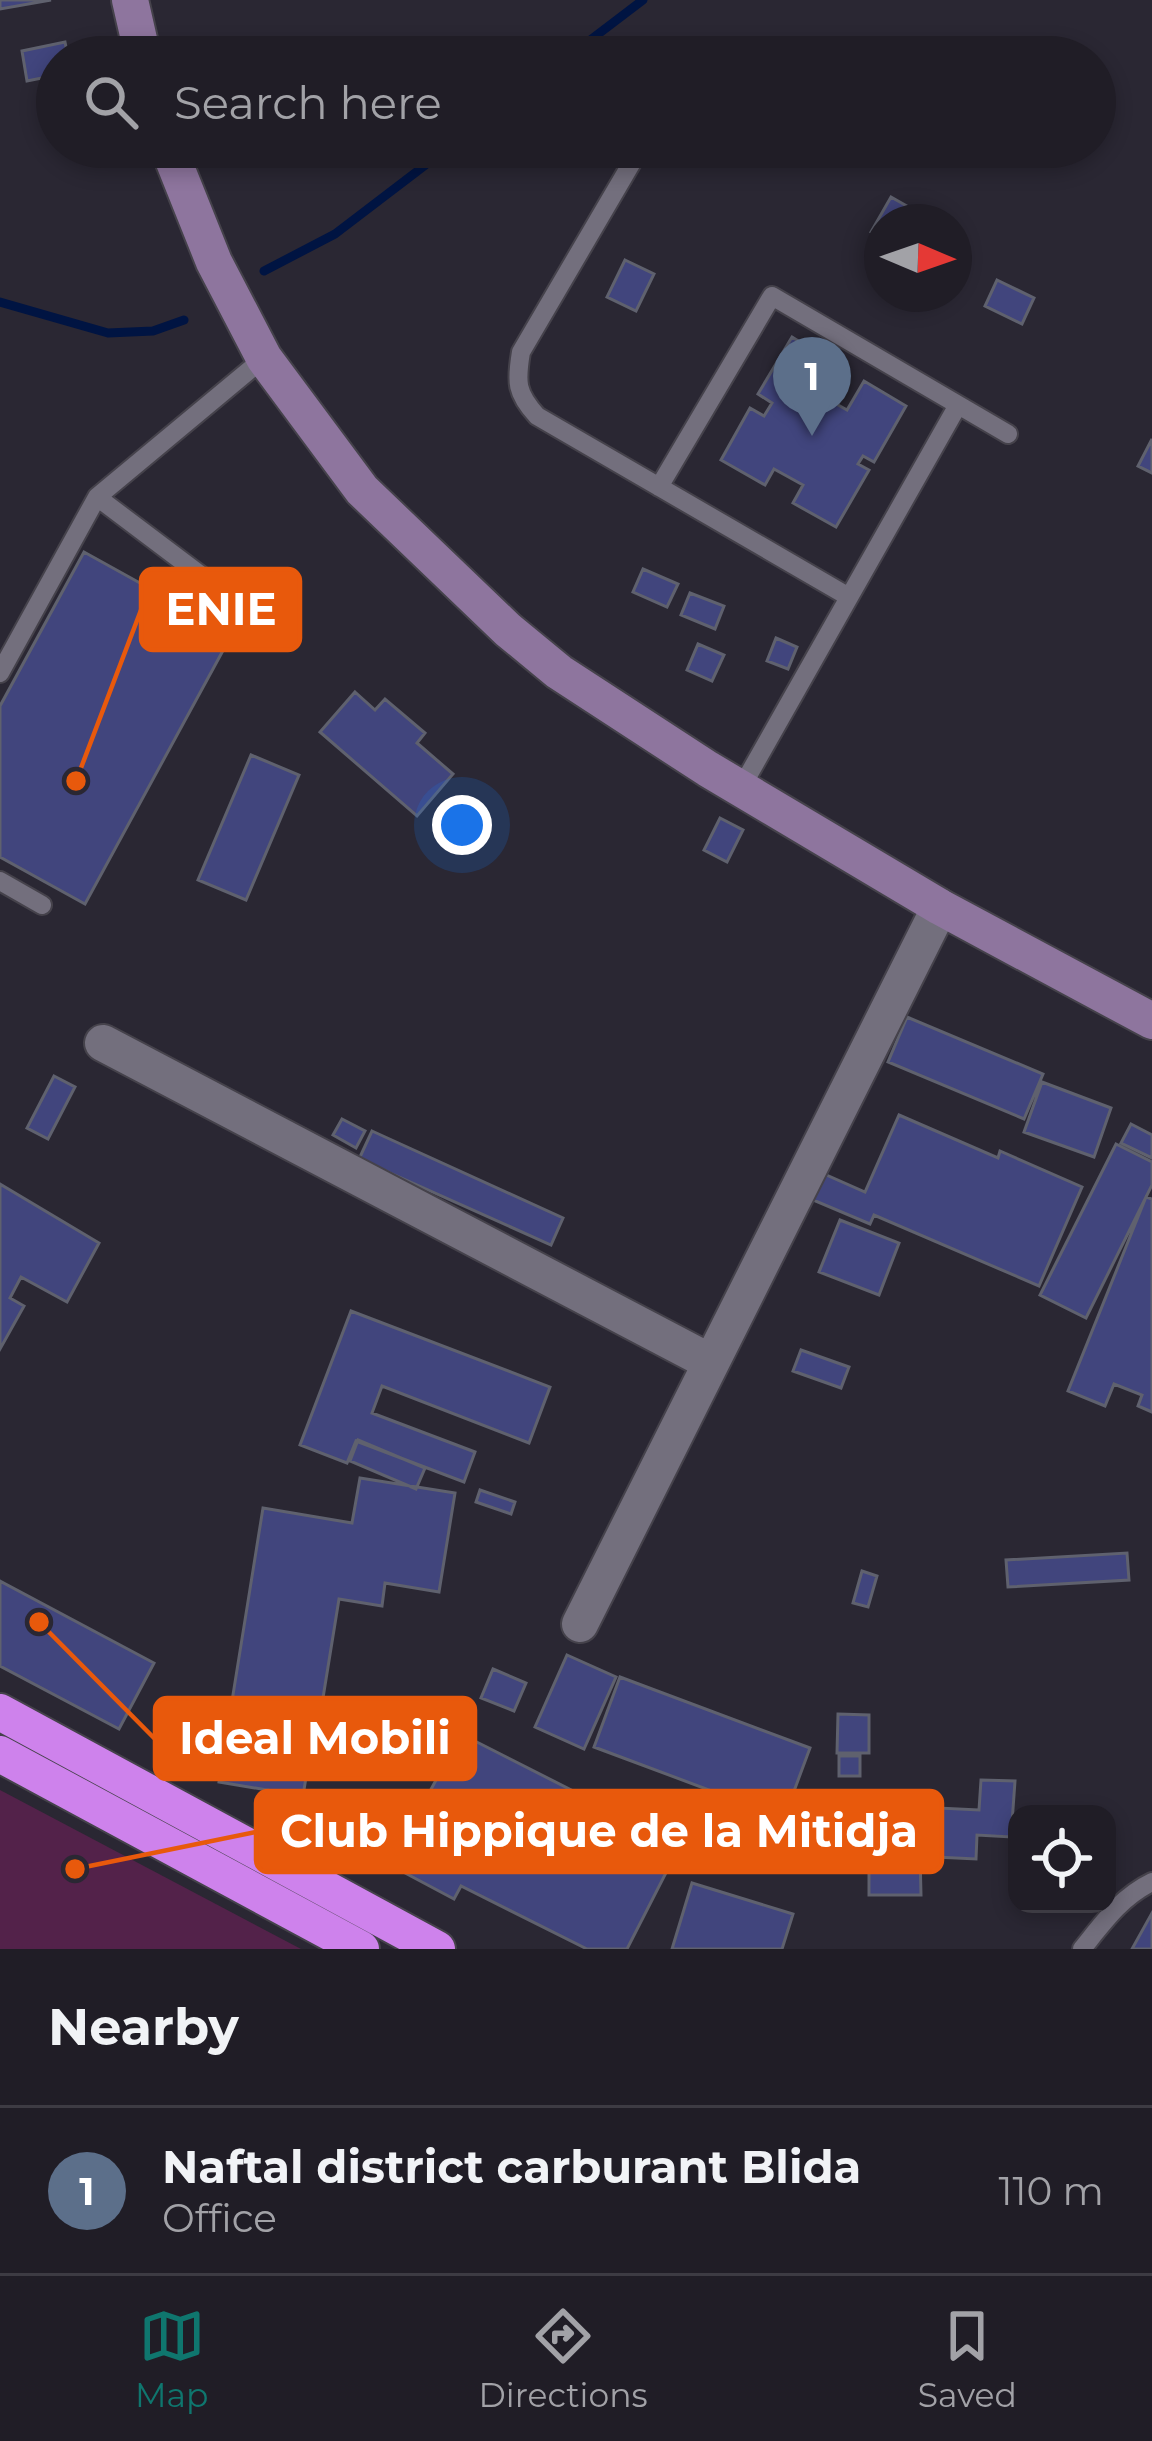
<!DOCTYPE html>
<html lang="en">
<head>
<meta charset="utf-8">
<style>
	:root { --surface:#201d26; --page:#28262e; --text:#f1f3f6; --muted:#a2a2a7; --line:#3d3b43; --accent:#0f766e }
	body { margin:0; font-family:Montserrat,sans-serif; background:var(--page); color:var(--text) }
	.controls { position:absolute; right:36px; bottom:36px; display:grid; overflow:hidden; border-radius:24px; box-shadow:0 6px 18px #0003 }
	.controls button { width:108px; height:108px; display:grid; place-items:center; padding:0; border:0; border-bottom:3px solid var(--line); background:var(--surface); color:var(--text); font:60px sans-serif }
	.compass { position:absolute; left:864px; top:204px; width:108px; height:108px; border-radius:50%; background:var(--surface); box-shadow:0 6px 18px #0003; rotate:92deg }
	.you { position:absolute; left:462px; top:825px; width:42px; height:42px; margin:-30px; border:9px solid #fff; border-radius:50%; background:#1a73e8; box-shadow:0 0 0 18px #1a73e833 }
	.badge { display:grid; place-items:center; width:78px; height:78px; border-radius:50%; background:var(--accent); color:#fff; font-size:39px; font-weight:700 }
	.pin { position:absolute; translate:-50% -99px; filter:drop-shadow(0 3px 6px #0008) }
	.pin::after { content:''; position:absolute; top:63px; width:42px; height:36px; background:inherit; clip-path:polygon(0 0,100% 0,50% 100%) }
	.list { margin:0; padding:0; list-style:none }
	h2 { display:flex; justify-content:space-between; align-items:center; height:156px; margin:0; padding:0 48px; font-size:51px }
	h2 small { font-size:39px; font-weight:400; color:var(--muted) }
	.list li { display:grid; grid-template-columns:78px 1fr auto; gap:36px; align-items:center; box-sizing:border-box; height:168px; padding:0 48px; border-top:3px solid var(--line) }
	.list b { display:block; font-size:45px; white-space:nowrap }
	.list p { margin:0; font-size:39px; white-space:nowrap; color:var(--muted) }
	.list em { font-size:39px; font-style:normal; color:var(--muted) }
	.icon { flex:none; width:66px; height:66px; fill:none; stroke:currentColor; stroke-width:2; stroke-linecap:round; stroke-linejoin:round }
	.map { position:relative; flex:none; width:1152px; height:1949px; overflow:hidden }
	.search { position:absolute; background:var(--surface); box-shadow:0 6px 18px #0003; left:36px; right:36px; top:36px; height:132px; display:flex; align-items:center; gap:30px; box-sizing:border-box; padding:0 42px; border-radius:66px; color:var(--muted); font-size:45px }
	.sheet { height:324px; background:var(--surface) }
	nav { display:flex; justify-content:space-around; align-items:center; box-sizing:border-box; height:168px; border-top:3px solid var(--line); background:var(--surface); font-size:33px; color:var(--muted) }
	nav a { display:grid; justify-items:center; gap:6px }
	nav .on { color:var(--accent) }
	.map>svg:first-child { display:block }
	.green { fill:#53224a }
	.lines { fill:none; stroke-linecap:round; stroke-linejoin:round }
	.stream { stroke:#001442; stroke-width:9 }
	.building { fill:#41457d; stroke:#5f616e; stroke-width:3 }
	.lane-casing { stroke:#45424b; stroke-width:22 }
	.street-casing { stroke:#45424b; stroke-width:40 }
	.secondary-casing { stroke:#45424b; stroke-width:40 }
	.highway-casing { stroke:#45424b; stroke-width:40 }
	.lane { stroke:#736f7d; stroke-width:18 }
	.street { stroke:#736f7d; stroke-width:36 }
	.secondary { stroke:#8e759e; stroke-width:36 }
	.highway { stroke:#ce82ec; stroke-width:36 }
	.leader { fill:none; stroke:#e8590c; stroke-width:4.5 }
	.callout-dot { fill:#e8590c; stroke:#2a2733; stroke-width:4.5 }
	.callout { fill:#e8590c; stroke:#e8590c; stroke-width:4.5 }
	.callout-label { font-size:45px; text-anchor:middle; font-weight:bold; fill:#fff }
</style>
</head>
<body>
<div class="map">
<svg width="1152" height="1949" viewBox="0 0 1152 1949">
	<rect width="100%" height="100%" fill="#2a2733"/>
	<path class="green" d="M0 1790 301 1949H0Z"/>
	<g class="lines">
		<path class="stream" d="M568 57 643 0
			M264 271 335 234 449 147
			M0 302 108 333 153 331 184 320"/>
	</g>
	<path class="building" d="M0 0H51L0 9Z
		M65 42 68 57H57V75L27 81 22 51Z
		M891 197 935 222H882V239L871 232Z
		M625 260 654 274 636 311 607 297Z
		M997 280 1034 298 1022 324 985 306Z
		M792 337 834 363 817 393 847 410 864 381 906 406 874 462 863 456 858 464 869 470 836 527 793 503 803 485 774 469 765 485 721 460 750 408 764 416 772 403 758 394Z
		M1152 439V473L1138 466Z
		M84 552 232 634 85 904 0 857V706Z
		M643 569 678 584 667 607 633 592Z
		M690 593 724 606 715 629 681 615Z
		M776 638 797 647 788 669 767 661Z
		M698 644 724 655 712 681 687 670Z
		M355 692 375 710 385 699 425 733 417 743 453 774 417 816 320 732Z
		M251 755 299 775 246 900 198 880Z
		M720 818 743 830 727 862 704 850Z
		M907 1017 1043 1074 1024 1119 888 1062Z
		M54 1076 75 1087 48 1139 27 1128Z
		M1042 1082 1111 1108 1094 1157 1024 1132Z
		M899 1115 998 1158 1000 1151 1082 1187 1039 1286 874 1215 870 1224 813 1200 824 1174 865 1192Z
		M342 1119 365 1131 356 1148 333 1135Z
		M1131 1124 1152 1135V1158L1121 1143Z
		M372 1131 563 1218 551 1245 359 1159Z
		M1116 1144 1152 1162V1185L1086 1318 1040 1295Z
		M0 1184 99 1243 67 1302 21 1277 10 1298 24 1306 0 1349Z
		M1146 1197 1152 1199V1412L1138 1406 1142 1395 1114 1384 1105 1406 1068 1391Z
		M840 1220 899 1243 879 1295 819 1272Z
		M351 1311 550 1387 529 1443 382 1386 372 1413 475 1452 464 1482 356 1441 347 1463 300 1445Z
		M801 1350 849 1367 841 1388 793 1371Z
		M358 1440 425 1468 416 1489 350 1461Z
		M360 1478 455 1493 439 1592 385 1583 382 1606 339 1599 322 1704 339 1706 333 1743 312 1740 303 1796 219 1782 263 1508 352 1523Z
		M480 1490 515 1502 511 1514 476 1502Z
		M1127 1553 1129 1580 1008 1587 1006 1560Z
		M862 1571 877 1576 868 1607 853 1603Z
		M0 1581 154 1663 119 1729 0 1666Z
		M567 1655 616 1677 584 1749 535 1727Z
		M493 1669 526 1683 514 1711 481 1698Z
		M620 1677 810 1748 784 1818 594 1747Z
		M838 1714 869 1715V1753H837Z
		M461 1734 654 1832 667 1807 693 1820 627 1949H587L461 1886 454 1899 390 1865Z
		M839 1756H860V1776H839Z
		M981 1780 1015 1781 1011 1837 977 1835 976 1859 915 1856 918 1807 979 1810Z
		M895 1854H920L921 1895H869V1858H895Z
		M692 1883 793 1914 782 1949H672Z
		M1152 1913V1949H1132Z"/>
	<g class="lines">
		<defs>
			<path id="lane" d="M641 147 521 352C516 382 516 393 537 416L849 597
				M659 487 772 296 1008 434
				M97 497 227 595
				M0 673 97 497 264 358
				M741 788 958 405
				M0 881 42 905
				M1082 1949C1103 1923 1121 1897 1152 1882"/>
			<path id="street" d="M103 1043 710 1362
				M580 1624 940 907"/>
			<path id="secondary" d="M130 0 143 57
				M168 147 214 262 264 358 362 490 508 630 559 672 708 769 940 907 1152 1021"/>
			<path id="highway" d="M0 1712 437 1949
				M0 1754 361 1949"/>
		</defs>
		<use href="#lane" class="lane-casing"/>
		<use href="#street" class="street-casing"/>
		<use href="#secondary" class="secondary-casing"/>
		<use href="#highway" class="highway-casing"/>
		<use href="#lane" class="lane"/>
		<use href="#street" class="street"/>
		<use href="#secondary" class="secondary"/>
		<use href="#highway" class="highway"/>
	</g>
	<path class="leader" d="M76 781L141 610M39 1622L155 1739M75 1869L256 1832"/>
	<g class="callout-dot">
		<circle cx="76" cy="781" r="12"/>
		<circle cx="39" cy="1622" r="12"/>
		<circle cx="75" cy="1869" r="12"/>
	</g>
	<g class="callout">
		<rect x="141" y="569" width="159" height="81" rx="12"/>
		<rect x="155" y="1698" width="320" height="81" rx="12"/>
		<rect x="256" y="1791" width="686" height="81" rx="12"/>
	</g>
	<g class="callout-label">
		<text x="221" y="625">ENIE</text>
		<text x="315" y="1754">Ideal Mobili</text>
		<text x="599" y="1847">Club Hippique de la Mitidja</text>
	</g>
</svg>
<div class="controls">
<button><svg class="icon" aria-label="locate" viewBox="0 0 24 24"><circle cx="12" cy="12" r="6"/><path d="M12 2v4M12 18v4M2 12h4M18 12h4"/></svg></button>
</div>
<svg class="compass" viewBox="-18 -18 36 36"><path d="M0-13l5 13h-10z" fill="#e53935"/><path d="M0 13l5-13h-10z" fill="#a2a2a7"/></svg>
<div class="you"></div>
<div class="pin badge" style="left:812px;top:436px;background:#5c6f8a">1</div>
<div class="search"><svg class="icon" aria-label="search" viewBox="0 0 24 24"><circle cx="10" cy="10" r="6"/><path d="M15 15l6 6"/></svg>Search here</div>
</div>
<section class="sheet">
<h2>Nearby<small></small></h2>
<ul class="list">
<li><span class="badge" style="background:#5c6f8a">1</span><div><b>Naftal district carburant Blida</b><p>Office</p></div><em>110 m</em></li>
</ul>
</section>
<nav>
<a class="on"><svg class="icon" aria-label="map" viewBox="0 0 24 24"><path d="M3 6l6-2 6 2 6-2v14l-6 2-6-2-6 2zM9 4v14M15 6v14"/></svg>Map</a>
<a><svg class="icon" aria-label="directions" viewBox="0 0 24 24"><path d="M12 3l9 9-9 9-9-9zM9 14v-3h6M13 9l2 2-2 2"/></svg>Directions</a>
<a><svg class="icon" aria-label="saved" viewBox="0 0 24 24"><path d="M7 4h10v16l-5-4-5 4z"/></svg>Saved</a>
</nav>
</body>
</html>
